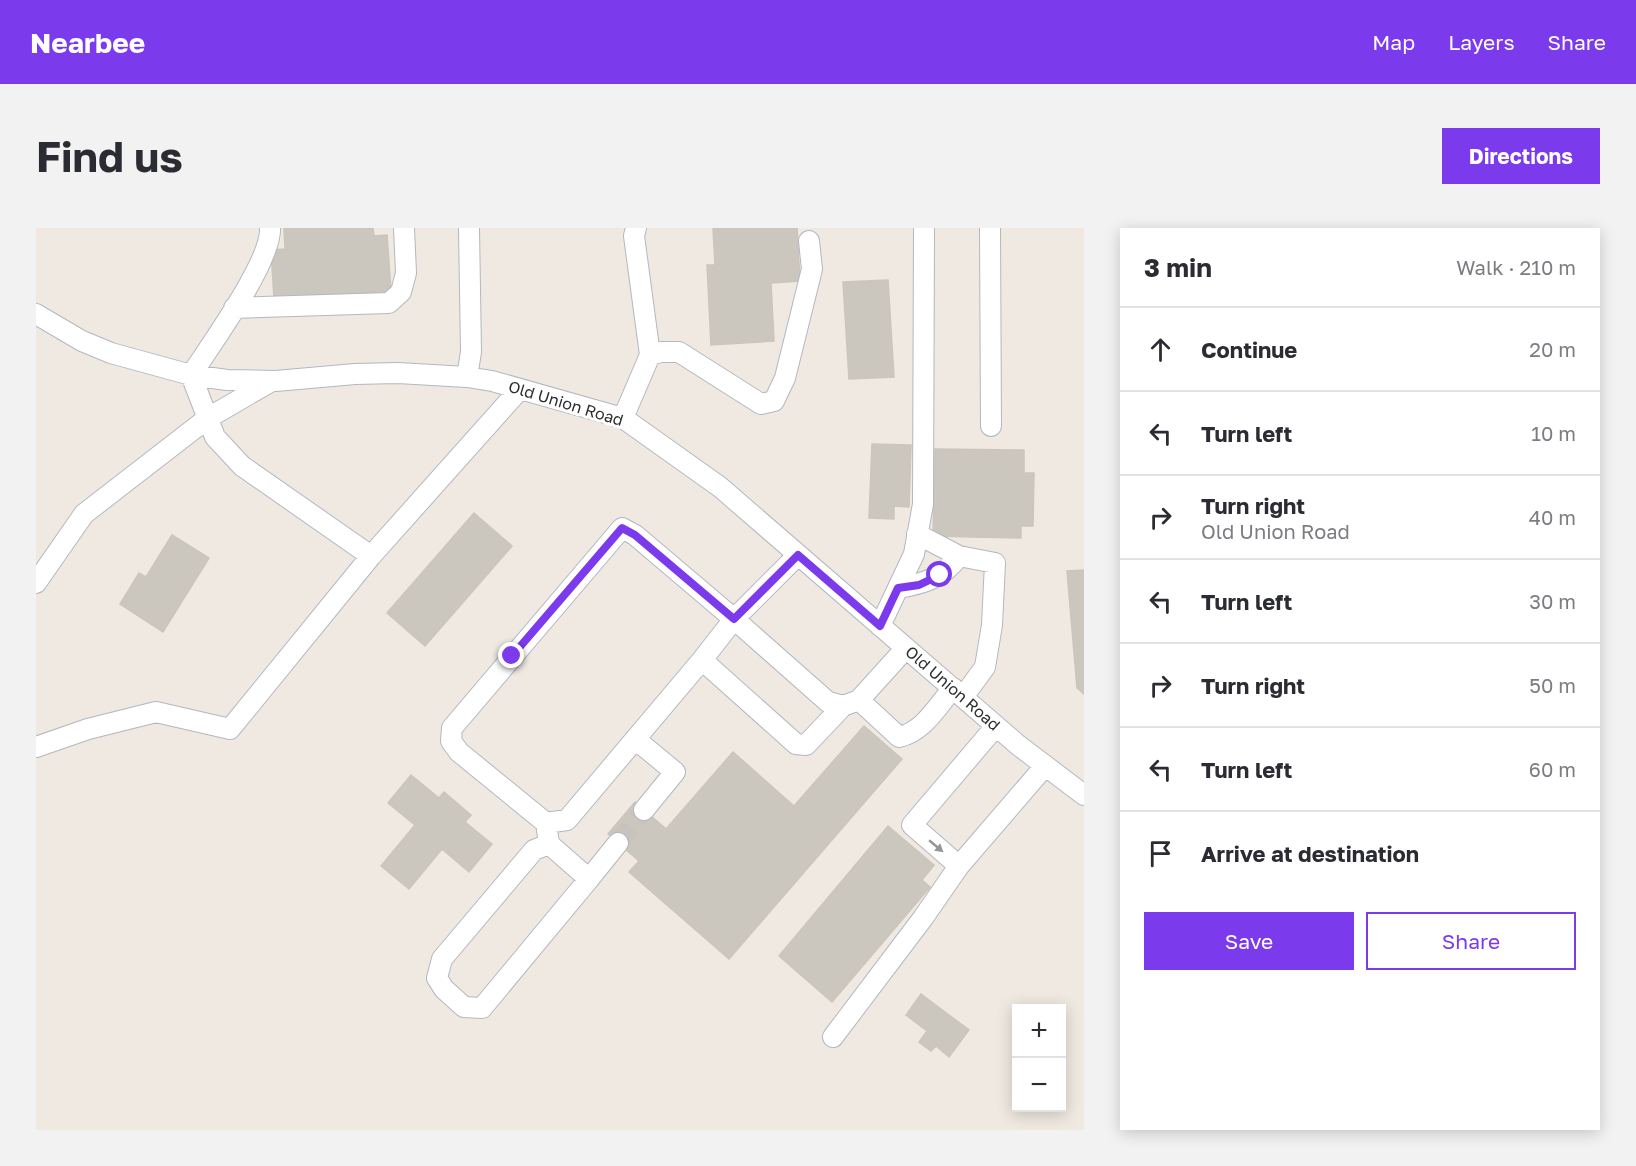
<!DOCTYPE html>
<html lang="en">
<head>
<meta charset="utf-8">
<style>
	:root { --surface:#fff; --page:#f2f2f3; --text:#2b2b33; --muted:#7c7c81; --line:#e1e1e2; --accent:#7c3aed }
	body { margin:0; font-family:"Golos Text",sans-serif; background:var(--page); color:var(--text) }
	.controls { position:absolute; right:18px; bottom:18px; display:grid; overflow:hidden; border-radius:0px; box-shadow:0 3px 15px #0003 }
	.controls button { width:54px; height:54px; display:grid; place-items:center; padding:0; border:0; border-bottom:2px solid var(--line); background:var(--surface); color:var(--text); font:30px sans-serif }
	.stop { position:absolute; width:18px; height:18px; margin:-14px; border:4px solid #7c3aed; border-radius:50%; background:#fff }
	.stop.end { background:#7c3aed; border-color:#fff; box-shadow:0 2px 6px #0008 }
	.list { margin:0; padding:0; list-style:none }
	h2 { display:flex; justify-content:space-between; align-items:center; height:78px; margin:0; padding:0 24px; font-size:26px }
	h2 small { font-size:20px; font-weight:400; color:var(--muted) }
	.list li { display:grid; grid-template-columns:39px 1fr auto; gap:18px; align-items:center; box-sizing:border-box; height:84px; padding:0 24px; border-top:2px solid var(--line) }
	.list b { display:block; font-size:22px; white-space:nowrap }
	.list p { margin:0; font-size:20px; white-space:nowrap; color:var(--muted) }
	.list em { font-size:20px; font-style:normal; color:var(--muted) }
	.actions { display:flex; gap:12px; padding:18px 24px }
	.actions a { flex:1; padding:14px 0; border:2px solid var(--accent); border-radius:0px; text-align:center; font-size:21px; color:var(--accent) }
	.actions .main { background:var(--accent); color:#fff }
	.icon { flex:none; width:33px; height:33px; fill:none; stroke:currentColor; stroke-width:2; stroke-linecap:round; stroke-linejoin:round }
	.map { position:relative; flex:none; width:1048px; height:902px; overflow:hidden; border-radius:0px }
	header { display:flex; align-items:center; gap:36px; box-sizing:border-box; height:84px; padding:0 30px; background:var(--accent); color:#fff }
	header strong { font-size:28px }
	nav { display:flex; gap:33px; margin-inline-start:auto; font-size:21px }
	.intro { display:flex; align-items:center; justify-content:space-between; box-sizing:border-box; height:144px; padding:0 36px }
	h1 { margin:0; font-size:42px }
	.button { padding:15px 27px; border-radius:0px; background:var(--accent); color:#fff; font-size:21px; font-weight:700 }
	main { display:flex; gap:36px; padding:0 36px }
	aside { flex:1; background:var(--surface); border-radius:0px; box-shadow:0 3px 15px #0003 }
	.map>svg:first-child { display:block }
	.building { fill:#cbc7bf; stroke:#cbc5ba; stroke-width:1.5 }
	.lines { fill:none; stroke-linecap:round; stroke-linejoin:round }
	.minor-tunnel { stroke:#c8c4bd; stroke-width:20; stroke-dasharray:20 10; stroke-linecap:butt }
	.minor-casing { stroke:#b4b7c1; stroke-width:22 }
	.minor { stroke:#fff; stroke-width:20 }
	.oneway { fill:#969696 }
	.route { stroke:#7c3aed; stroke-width:8 }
	.labels { text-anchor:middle; stroke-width:6; stroke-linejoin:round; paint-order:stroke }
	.street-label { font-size:16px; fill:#2e2e2e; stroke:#fff }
</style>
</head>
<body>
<header>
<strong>Nearbee</strong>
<nav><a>Map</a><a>Layers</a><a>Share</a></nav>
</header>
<div class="intro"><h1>Find us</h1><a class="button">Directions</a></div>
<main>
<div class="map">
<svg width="1048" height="902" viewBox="0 0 1048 902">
	<rect width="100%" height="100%" fill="#efe9e1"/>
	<path class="building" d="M248 0H337L338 8 351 7 355 63 238 71 235 22 249 21Z
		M677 0H761L764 53 735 55 738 113 675 117 671 37H679Z
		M852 52 858 149 813 151 807 54Z
		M836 216 875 217 873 279 858 278V291L833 290Z
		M899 221 988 222V245H998L997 298H985V310L897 308Z
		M438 285 476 318 389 418 351 385Z
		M136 307 173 330 127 404 84 376 103 345 110 349Z
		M1048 342V466L1041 460 1031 343Z
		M828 498 866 531 693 731 593 644 603 633 572 606 599 574 630 601 697 524 758 578Z
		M375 547 403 570 408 564 435 587 429 594 456 616 433 644 406 621 373 661 345 638 379 597 352 575Z
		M852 598 898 637 886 652 894 659 796 774 743 728Z
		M885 766 933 802 913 829 900 818 895 823 883 814 891 803 870 787Z"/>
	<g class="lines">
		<path class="minor-tunnel" d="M582 615 608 582"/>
		<defs>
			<path id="minor" d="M234 0C236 32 175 117 155 147L179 209 206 238 335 328 484 161
				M600 0 598 8 614 127
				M954 0 955 198
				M198 80 353 75 365 64 370 45 368 0
				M0 86 46 113 75 125 155 147 191 152 240 153 319 146 362 145 431 149 456 153 587 190 684 259 982 517 1048 567
				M431 149 435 124 433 0
				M587 190 614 127 625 124H643L725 176 738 173 749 150 776 41 773 13
				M881 306 923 328 959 335 956 397 949 439 927 469
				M762 327 698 391 792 474 807 478 823 472 870 420
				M0 355 48 286 172 190 234 154
				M862 360C887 356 907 350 923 328
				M844 398 878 326 887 276 888 0
				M823 472 863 509C887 504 901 479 917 460
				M599 511 639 544 608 582
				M0 519 52 501 120 484 194 501 335 328
				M510 595 531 592 666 432
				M513 616 553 651 446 780 428 779 408 761 401 750 406 731 498 622 513 616 510 595 423 524 415 513 416 500 586 300 599 307 698 391 666 432 760 516 770 517 807 478
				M923 638 876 597 960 498
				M553 651 582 615
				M797 809 887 690 923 638 1009 538"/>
		</defs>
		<use href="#minor" class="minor-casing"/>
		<use href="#minor" class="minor"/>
	</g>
	<defs><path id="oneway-solid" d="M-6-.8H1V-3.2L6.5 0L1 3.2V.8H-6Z" transform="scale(1.5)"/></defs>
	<use class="oneway" href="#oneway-solid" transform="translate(900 618) rotate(40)"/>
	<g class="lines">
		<path class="route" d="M476 428 586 300 599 307 698 391 762 327 844 398 862 360 883 357 904 347"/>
	</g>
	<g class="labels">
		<g class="street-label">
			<text transform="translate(530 175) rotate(17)" y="6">Old Union Road</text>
			<text transform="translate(917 460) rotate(41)" y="6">Old Union Road</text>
		</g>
	</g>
</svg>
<div class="controls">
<button>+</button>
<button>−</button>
</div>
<div class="stop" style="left:904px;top:347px"></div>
<div class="stop end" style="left:476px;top:428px"></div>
</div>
<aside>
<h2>3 min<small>Walk · 210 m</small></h2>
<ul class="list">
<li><svg class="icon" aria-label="ahead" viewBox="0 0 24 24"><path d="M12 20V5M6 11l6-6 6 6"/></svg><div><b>Continue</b></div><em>20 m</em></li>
<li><svg class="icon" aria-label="left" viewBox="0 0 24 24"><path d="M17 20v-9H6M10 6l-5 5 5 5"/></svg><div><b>Turn left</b></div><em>10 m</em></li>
<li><svg class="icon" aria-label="right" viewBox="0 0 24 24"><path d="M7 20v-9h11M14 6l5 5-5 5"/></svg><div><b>Turn right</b><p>Old Union Road</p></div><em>40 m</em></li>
<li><svg class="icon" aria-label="left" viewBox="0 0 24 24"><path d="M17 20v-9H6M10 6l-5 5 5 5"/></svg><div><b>Turn left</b></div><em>30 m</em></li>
<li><svg class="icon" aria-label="right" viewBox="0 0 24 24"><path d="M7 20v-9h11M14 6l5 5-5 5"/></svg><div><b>Turn right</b></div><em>50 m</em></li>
<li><svg class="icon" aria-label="left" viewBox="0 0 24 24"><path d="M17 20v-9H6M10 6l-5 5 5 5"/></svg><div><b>Turn left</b></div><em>60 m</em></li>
<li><svg class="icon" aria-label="arrive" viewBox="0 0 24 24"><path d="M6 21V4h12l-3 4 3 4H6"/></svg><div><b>Arrive at destination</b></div></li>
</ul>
<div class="actions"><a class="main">Save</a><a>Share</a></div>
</aside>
</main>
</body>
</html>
